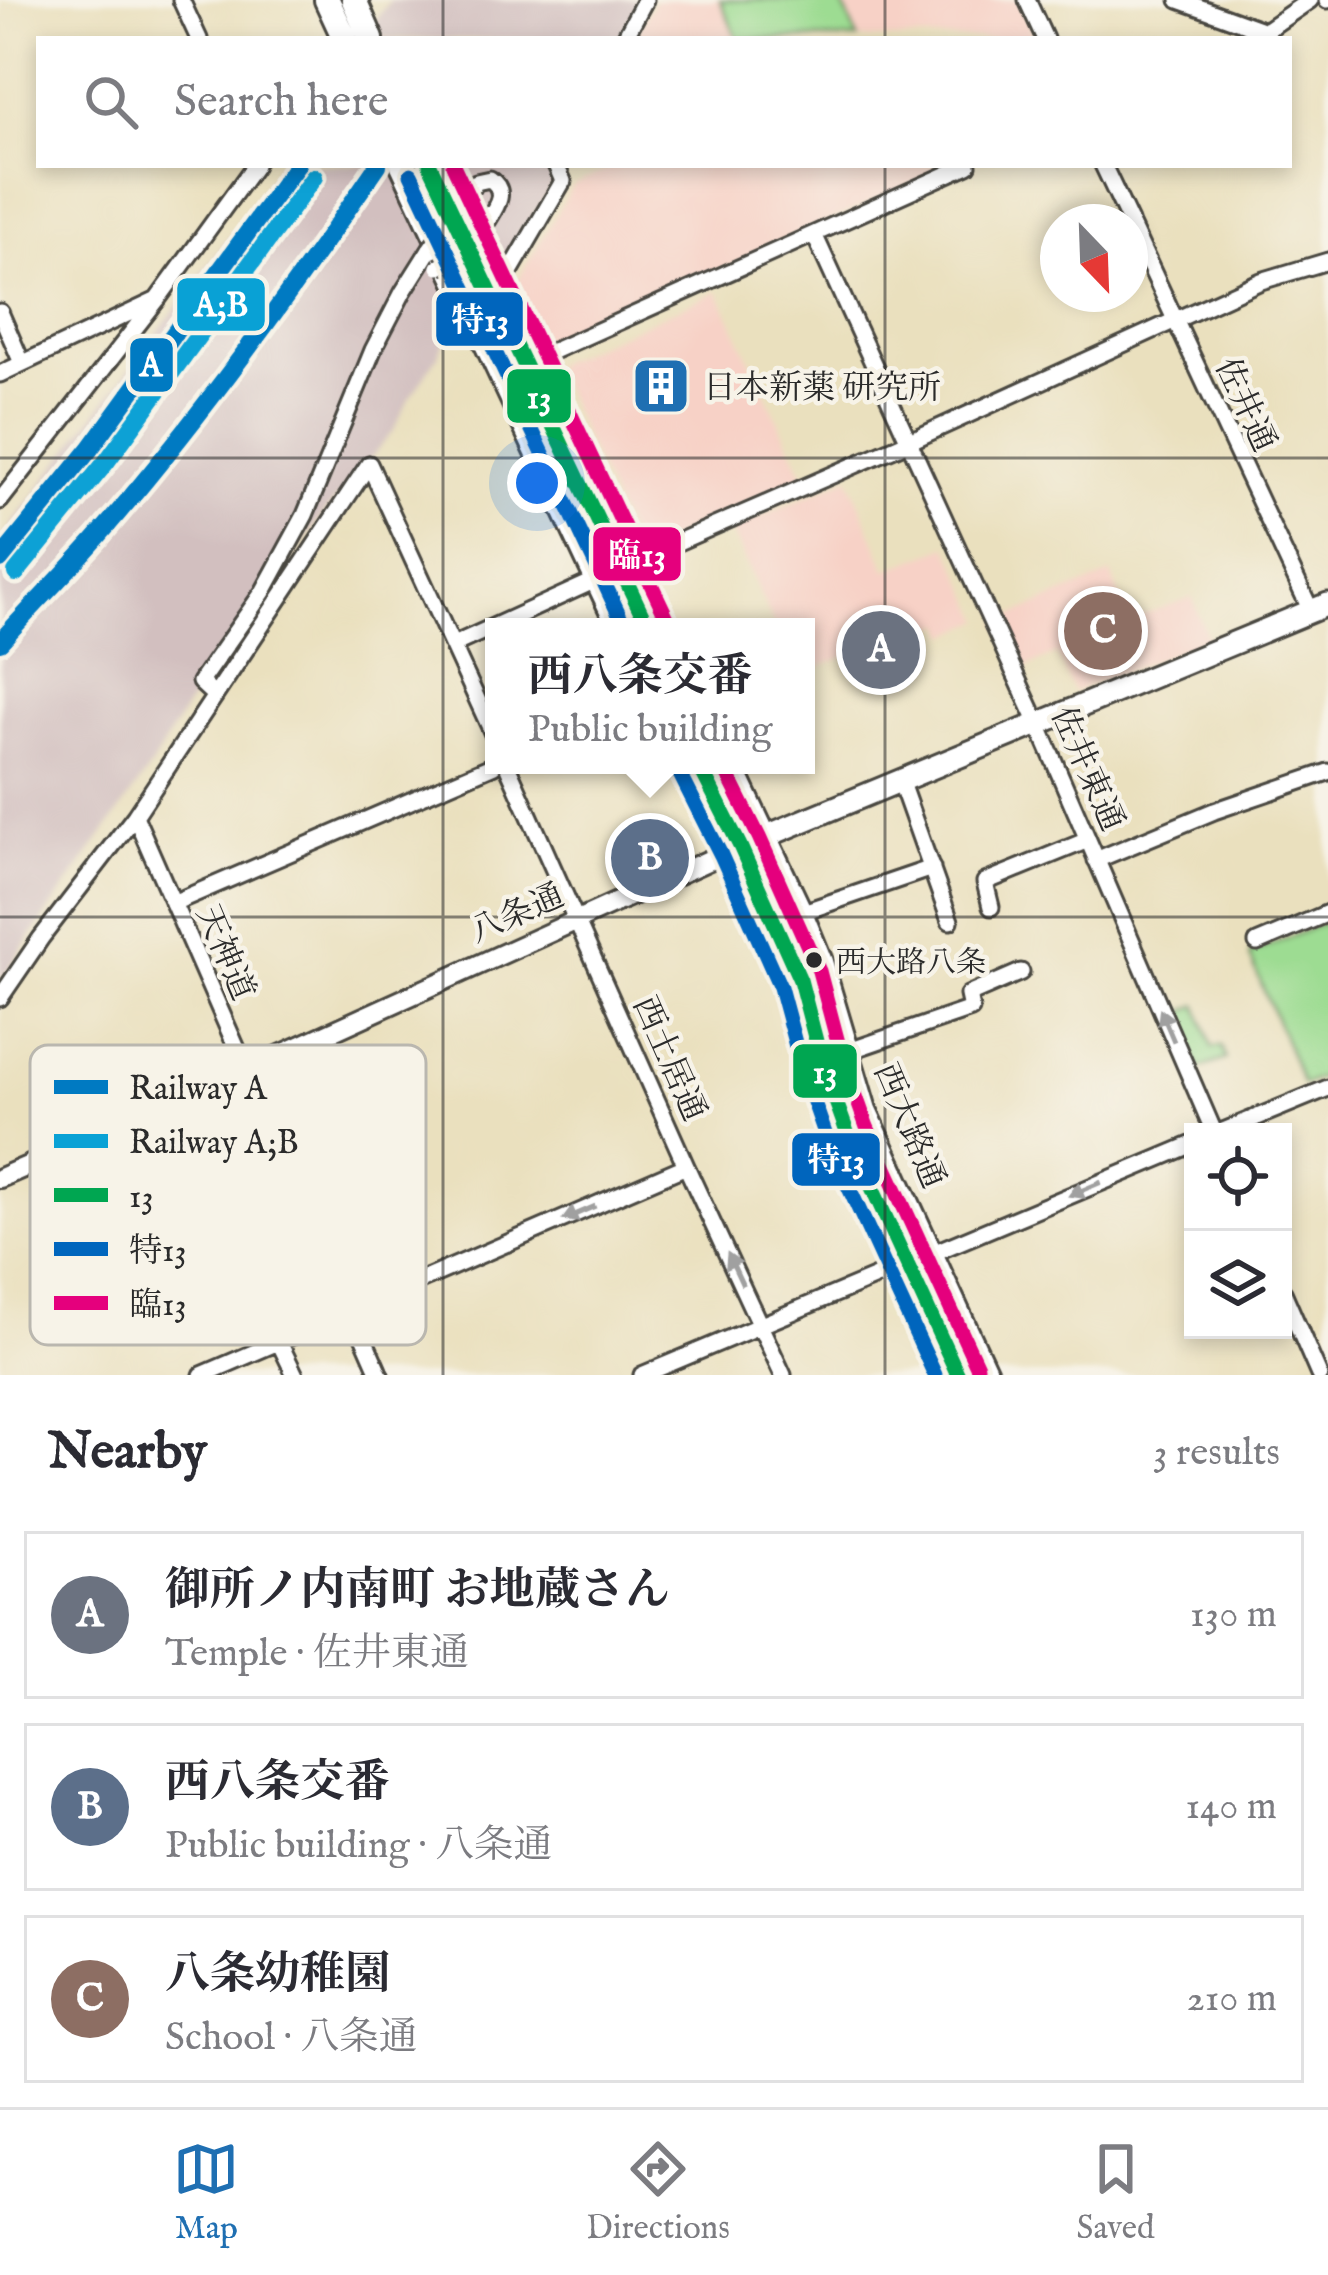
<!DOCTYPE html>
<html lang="en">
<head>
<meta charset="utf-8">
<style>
	:root { --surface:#fff; --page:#f2f2f3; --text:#2b2b33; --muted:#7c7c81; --line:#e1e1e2; --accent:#1f6fb2 }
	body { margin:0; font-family:"IM FELL English","Noto Serif JP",serif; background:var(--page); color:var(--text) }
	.controls { position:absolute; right:36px; bottom:36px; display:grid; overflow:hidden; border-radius:0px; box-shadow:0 6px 18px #0003 }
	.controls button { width:108px; height:108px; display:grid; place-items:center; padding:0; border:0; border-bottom:3px solid var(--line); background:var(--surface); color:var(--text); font:60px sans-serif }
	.compass { position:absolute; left:1040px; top:204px; width:108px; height:108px; border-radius:50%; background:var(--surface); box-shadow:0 6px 18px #0003; rotate:157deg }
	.you { position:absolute; left:537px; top:483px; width:42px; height:42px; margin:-30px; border:9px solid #fff; border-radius:50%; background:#1a73e8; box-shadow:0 0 0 18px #1a73e833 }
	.badge { display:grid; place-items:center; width:78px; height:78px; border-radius:50%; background:var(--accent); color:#fff; font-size:39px; font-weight:700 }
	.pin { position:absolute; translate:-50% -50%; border:6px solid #fff; box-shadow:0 3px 12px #0006 }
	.popup { position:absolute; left:485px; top:618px; width:330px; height:156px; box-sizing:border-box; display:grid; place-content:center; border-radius:0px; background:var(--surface); filter:drop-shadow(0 3px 9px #0005); font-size:39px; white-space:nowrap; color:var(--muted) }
	.popup b { font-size:45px; color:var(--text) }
	.popup::after { content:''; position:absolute; left:50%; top:100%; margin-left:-24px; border:24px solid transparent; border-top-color:var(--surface) }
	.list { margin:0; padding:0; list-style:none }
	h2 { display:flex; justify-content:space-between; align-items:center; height:156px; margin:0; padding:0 48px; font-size:51px }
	h2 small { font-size:39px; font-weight:400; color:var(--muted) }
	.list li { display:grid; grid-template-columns:78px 1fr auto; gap:36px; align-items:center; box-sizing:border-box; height:168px; margin:0 24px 24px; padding:0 24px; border:3px solid var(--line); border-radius:0px }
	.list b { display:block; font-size:45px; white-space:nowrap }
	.list p { margin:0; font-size:39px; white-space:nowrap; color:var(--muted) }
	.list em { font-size:39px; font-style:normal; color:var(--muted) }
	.icon { flex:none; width:66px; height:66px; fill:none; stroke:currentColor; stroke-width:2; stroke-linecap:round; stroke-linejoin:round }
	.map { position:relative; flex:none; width:1328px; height:1375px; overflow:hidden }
	.search { position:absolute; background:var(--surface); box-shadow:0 6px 18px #0003; left:36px; right:36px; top:36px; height:132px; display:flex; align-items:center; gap:30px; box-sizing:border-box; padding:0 42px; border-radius:0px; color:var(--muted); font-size:45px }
	.sheet { height:732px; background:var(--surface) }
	nav { display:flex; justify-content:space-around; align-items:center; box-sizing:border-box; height:168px; border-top:3px solid var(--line); background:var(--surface); font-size:33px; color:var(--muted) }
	nav a { display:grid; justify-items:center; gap:6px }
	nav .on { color:var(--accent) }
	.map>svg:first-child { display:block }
	.built { fill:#f7d1c6 }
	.industrial { fill:#d2bfbf }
	.green { fill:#9ddc92; stroke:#64845e; stroke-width:3 }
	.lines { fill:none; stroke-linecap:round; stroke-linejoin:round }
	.minor-casing { stroke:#484641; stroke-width:21 }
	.tertiary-casing { stroke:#484641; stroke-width:24 }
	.secondary-casing { stroke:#484641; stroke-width:27 }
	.primary-casing { stroke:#484641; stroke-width:30 }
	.minor { stroke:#fff; stroke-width:15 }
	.tertiary { stroke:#fff; stroke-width:18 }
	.secondary { stroke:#fff; stroke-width:21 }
	.primary { stroke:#fff; stroke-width:24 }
	.minor-bridge-casing { stroke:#484641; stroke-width:21; stroke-linecap:butt }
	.minor-bridge { stroke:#fff; stroke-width:15 }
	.bus-1-casing { stroke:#f7f3e8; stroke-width:24 }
	.bus-2-casing { stroke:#f7f3e8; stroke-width:24 }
	.bus-3-casing { stroke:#f7f3e8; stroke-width:24 }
	.bus-1 { stroke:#00a651; stroke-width:15 }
	.bus-2 { stroke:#0065bd; stroke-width:15 }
	.bus-3 { stroke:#e5007d; stroke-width:15 }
	.rail-1-casing { stroke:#f7f3e8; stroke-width:27 }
	.rail-2-casing { stroke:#f7f3e8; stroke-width:27 }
	.rail-1 { stroke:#007ac2; stroke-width:18 }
	.rail-2 { stroke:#09a1d5; stroke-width:18 }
	.oneway { fill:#a0a0a0 }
	.grid { fill:none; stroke:#2b2b2b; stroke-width:3; stroke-opacity:0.55 }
	.bus-dot { fill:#2b2b2b; stroke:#f7f3e8; stroke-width:4.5 }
	.labels { text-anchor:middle; stroke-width:9; stroke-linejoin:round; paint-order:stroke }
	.bus-label { font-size:30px; fill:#2b2b2b; stroke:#f7f3e8; text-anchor:start }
	.poi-label { font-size:33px; fill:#2b2b2b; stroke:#f7f3e8; text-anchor:start }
	.street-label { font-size:33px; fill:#2b2b2b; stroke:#f7f3e8 }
	.key { fill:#f7f3e8; stroke:#bab7af; stroke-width:3 }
	.key-label { font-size:33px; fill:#2b2b2b }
	.line-badge { stroke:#f7f3e8; stroke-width:4.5 }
	.badge-label { font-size:33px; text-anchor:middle; font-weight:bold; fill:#fff }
</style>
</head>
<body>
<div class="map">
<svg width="1328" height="1375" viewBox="0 0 1328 1375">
	<rect width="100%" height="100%" fill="#f7f3e8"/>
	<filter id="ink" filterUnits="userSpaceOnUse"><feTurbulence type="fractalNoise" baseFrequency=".00833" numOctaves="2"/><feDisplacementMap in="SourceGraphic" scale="24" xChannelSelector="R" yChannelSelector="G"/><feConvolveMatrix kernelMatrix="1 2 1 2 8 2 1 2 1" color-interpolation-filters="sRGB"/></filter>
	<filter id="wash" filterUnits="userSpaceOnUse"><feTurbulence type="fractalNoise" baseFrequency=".004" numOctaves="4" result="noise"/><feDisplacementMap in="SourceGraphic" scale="48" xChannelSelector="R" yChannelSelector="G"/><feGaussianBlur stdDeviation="2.7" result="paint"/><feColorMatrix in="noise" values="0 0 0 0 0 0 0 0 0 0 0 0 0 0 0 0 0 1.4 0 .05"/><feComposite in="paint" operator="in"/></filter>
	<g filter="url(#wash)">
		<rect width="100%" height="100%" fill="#eae0be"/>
		<path class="built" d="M655 0H1019L1036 39H633Z
			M617 165H953L551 347 545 346 516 283 573 185Z
			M718 291 805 478 637 554 552 365Z
			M849 477 887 570 948 546 983 620 949 635 944 624 917 634 897 593 912 630 806 672V627H775L731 530Z
			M1111 574 1131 620 1192 597 1208 639 1073 692 1057 654 1019 671 998 622Z"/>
		<path class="industrial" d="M390 0H640L619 39H363Z
			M278 165H552L556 181 508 256 499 252 449 331 437 357 409 400 394 430 324 514 183 712 148 771 0 981V540L231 235Z"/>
		<path class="green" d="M720 0H841L858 39H738Z
			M1328 921V1074L1303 1085 1249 954Z
			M1198 1005 1212 1048 1221 1046 1226 1059 1199 1069 1174 1017Z"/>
	</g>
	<g filter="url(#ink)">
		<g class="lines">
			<defs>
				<path id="minor" d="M181 0 199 39
					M1027 0 1045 39
					M1179 0 1265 31
					M1327 0H1328
					M624 39 645 0
					M1246 39 1265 31 1310 0
					M556 165 563 181 507 277 542 356 968 165
					M1103 165 1130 222
					M470 192 476 182 490 179C511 193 492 212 483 228
					M1130 223 1311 611
					M814 234 1038 724 1214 1132
					M0 312 22 363
					M0 374 155 301
					M369 464 494 736
					M0 501 157 300 255 165
					M618 568 908 442 1261 281 1328 261
					M453 645 596 580
					M215 696 200 682 263 592 305 515 373 350 403 292 430 249
					M507 765 686 1166 783 1375
					M900 780 950 921
					M135 816 380 1375
					M1096 860 1214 811 1328 772
					M173 903 494 765
					M991 907 985 882 1088 840
					M800 913 932 868
					M1257 943 1328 913
					M0 998 41 938 135 816 369 464
					M846 1052 971 1009 968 995 1021 972
					M1221 1132 1328 1088
					M1283 1292 1319 1375
					M279 1342 295 1375
					M202 1375 686 1166
					M642 1375 1193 1144"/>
				<path id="tertiary" d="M0 1178 245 1071 740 846"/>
				<path id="secondary" d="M752 842 1328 604"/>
				<path id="primary" d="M327 0 345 39
					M354 0 371 39
					M403 165 620 627
					M430 165 648 627
					M699 765 740 846 800 980 821 1060 848 1135 958 1375
					M730 765 800 913 820 962 864 1110 986 1375"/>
			</defs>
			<use href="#minor" class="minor-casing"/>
			<use href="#tertiary" class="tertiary-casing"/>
			<use href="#secondary" class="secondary-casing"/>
			<use href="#primary" class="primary-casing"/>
			<use href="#minor" class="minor"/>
			<use href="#tertiary" class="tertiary"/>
			<use href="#secondary" class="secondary"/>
			<use href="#primary" class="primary"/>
			<defs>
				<path id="minor-bridge" d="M430 249 470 192
					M439 267 467 252 483 228"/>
			</defs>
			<use href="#minor-bridge" class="minor-bridge-casing"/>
			<use href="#minor-bridge" class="minor-bridge"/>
			<defs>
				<path id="bus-1" d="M430 165 648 627
					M699 765 740 846 800 980 821 1060 848 1135 958 1375"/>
				<path id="bus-2" d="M411 174 625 627
					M680 774 721 855 780 987 801 1065 828 1142 935 1375"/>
				<path id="bus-3" d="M453 165 667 618
					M723 765 759 837 819 971 841 1054 867 1127 977 1366"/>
			</defs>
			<use href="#bus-1" class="bus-1-casing"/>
			<use href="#bus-2" class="bus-2-casing"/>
			<use href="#bus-3" class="bus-3-casing"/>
			<use href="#bus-1" class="bus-1"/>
			<use href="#bus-2" class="bus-2"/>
			<use href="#bus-3" class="bus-3"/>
			<defs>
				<path id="rail-1" d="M0 560 90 449 297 165
					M0 642C33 605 68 571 100 534 201 417 291 292 378 165"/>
				<path id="rail-2" d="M16 573 107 461 314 177"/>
			</defs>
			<use href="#rail-1" class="rail-1-casing"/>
			<use href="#rail-2" class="rail-2-casing"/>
			<use href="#rail-1" class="rail-1"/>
			<use href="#rail-2" class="rail-2"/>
		</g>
		<defs><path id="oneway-solid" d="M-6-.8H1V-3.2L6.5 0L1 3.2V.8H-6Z" transform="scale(3)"/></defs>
		<g class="oneway">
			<use href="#oneway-solid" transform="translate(1167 1025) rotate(-113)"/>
			<use href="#oneway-solid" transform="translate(1085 1189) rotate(157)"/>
			<use href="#oneway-solid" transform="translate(579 1213) rotate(157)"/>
			<use href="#oneway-solid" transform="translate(735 1269) rotate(-115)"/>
		</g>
	</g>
	<path class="grid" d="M443 0V39M885 0V39M443 165V1375M885 165V1375M0 458H1328M0 917H1328"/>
	<defs>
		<symbol id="building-square" viewBox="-11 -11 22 22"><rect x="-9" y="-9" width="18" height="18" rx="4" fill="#1f6fb2" stroke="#f7f3e8"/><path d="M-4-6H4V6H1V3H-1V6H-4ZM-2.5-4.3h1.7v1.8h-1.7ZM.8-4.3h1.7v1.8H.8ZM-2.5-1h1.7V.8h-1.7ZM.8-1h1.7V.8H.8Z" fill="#fff"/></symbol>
	</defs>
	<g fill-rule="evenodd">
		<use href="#building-square" x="628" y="353" width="66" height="66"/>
	</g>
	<circle class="bus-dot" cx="814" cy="960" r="10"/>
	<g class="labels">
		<g class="bus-label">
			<text x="836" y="972">西大路八条</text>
		</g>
		<g class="poi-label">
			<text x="703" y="398">日本新薬 研究所</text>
		</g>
		<g class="street-label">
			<text transform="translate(1247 404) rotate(65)" y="12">佐井通</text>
			<text transform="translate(1089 768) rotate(66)" y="12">佐井東通</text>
			<text transform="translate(516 912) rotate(-24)" y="12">八条通</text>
			<text transform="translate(227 952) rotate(67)" y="12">天神道</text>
			<text transform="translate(671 1058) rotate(66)" y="12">西土居通</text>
			<text transform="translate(911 1125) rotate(67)" y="12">西大路通</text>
		</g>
	</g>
	<rect x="30" y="1045" width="396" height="300" rx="18" class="key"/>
	<rect x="54" y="1080" width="54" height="14" fill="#007ac2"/>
	<rect x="54" y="1134" width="54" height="14" fill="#09a1d5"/>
	<rect x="54" y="1188" width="54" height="14" fill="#00a651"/>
	<rect x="54" y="1242" width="54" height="14" fill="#0065bd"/>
	<rect x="54" y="1296" width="54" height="14" fill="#e5007d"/>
	<g class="key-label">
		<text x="129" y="1099">Railway A</text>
		<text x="129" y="1153">Railway A;B</text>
		<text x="129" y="1207">13</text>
		<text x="129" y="1261">特13</text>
		<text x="129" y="1315">臨13</text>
	</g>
	<g class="line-badge">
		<rect x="175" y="276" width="92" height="57" rx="12" fill="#09a1d5"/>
		<rect x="434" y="290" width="91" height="58" rx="12" fill="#0065bd"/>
		<rect x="128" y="336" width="47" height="58" rx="12" fill="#007ac2"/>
		<rect x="505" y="367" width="68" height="58" rx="12" fill="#00a651"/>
		<rect x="591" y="525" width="92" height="58" rx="12" fill="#e5007d"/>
		<rect x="791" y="1042" width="68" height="58" rx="12" fill="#00a651"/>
		<rect x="790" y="1131" width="92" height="57" rx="12" fill="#0065bd"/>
	</g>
	<g class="badge-label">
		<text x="221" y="316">A;B</text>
		<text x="480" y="331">特13</text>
		<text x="151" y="376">A</text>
		<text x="539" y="408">13</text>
		<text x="637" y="566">臨13</text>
		<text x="825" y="1083">13</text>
		<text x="836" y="1171">特13</text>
	</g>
</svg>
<div class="controls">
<button><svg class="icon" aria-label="locate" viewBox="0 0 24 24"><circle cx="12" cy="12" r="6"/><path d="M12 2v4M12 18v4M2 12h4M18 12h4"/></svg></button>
<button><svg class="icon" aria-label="layers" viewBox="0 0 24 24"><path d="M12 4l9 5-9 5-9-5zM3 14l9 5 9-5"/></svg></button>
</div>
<svg class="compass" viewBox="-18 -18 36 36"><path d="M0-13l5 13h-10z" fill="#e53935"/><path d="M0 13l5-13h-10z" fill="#7c7c81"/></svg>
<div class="you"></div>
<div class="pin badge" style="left:881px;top:650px;background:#6b7280">A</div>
<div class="pin badge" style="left:650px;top:858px;background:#5c6f8a">B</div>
<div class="popup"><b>西八条交番</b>Public building</div>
<div class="pin badge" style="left:1103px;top:631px;background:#8d6e63">C</div>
<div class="search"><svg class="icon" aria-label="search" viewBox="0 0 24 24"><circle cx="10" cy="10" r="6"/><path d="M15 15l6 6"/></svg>Search here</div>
</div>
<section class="sheet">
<h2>Nearby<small>3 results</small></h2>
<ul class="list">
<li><span class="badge" style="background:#6b7280">A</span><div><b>御所ノ内南町 お地蔵さん</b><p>Temple · 佐井東通</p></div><em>130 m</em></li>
<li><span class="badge" style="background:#5c6f8a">B</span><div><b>西八条交番</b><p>Public building · 八条通</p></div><em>140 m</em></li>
<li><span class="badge" style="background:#8d6e63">C</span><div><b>八条幼稚園</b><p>School · 八条通</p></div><em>210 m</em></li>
</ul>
</section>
<nav>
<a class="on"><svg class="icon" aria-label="map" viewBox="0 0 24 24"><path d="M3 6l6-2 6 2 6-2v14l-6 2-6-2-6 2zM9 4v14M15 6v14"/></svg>Map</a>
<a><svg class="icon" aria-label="directions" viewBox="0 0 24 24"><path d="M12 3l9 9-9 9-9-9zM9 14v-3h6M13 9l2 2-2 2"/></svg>Directions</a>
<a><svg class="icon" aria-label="saved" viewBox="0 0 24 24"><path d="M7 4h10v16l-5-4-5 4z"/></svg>Saved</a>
</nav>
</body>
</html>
